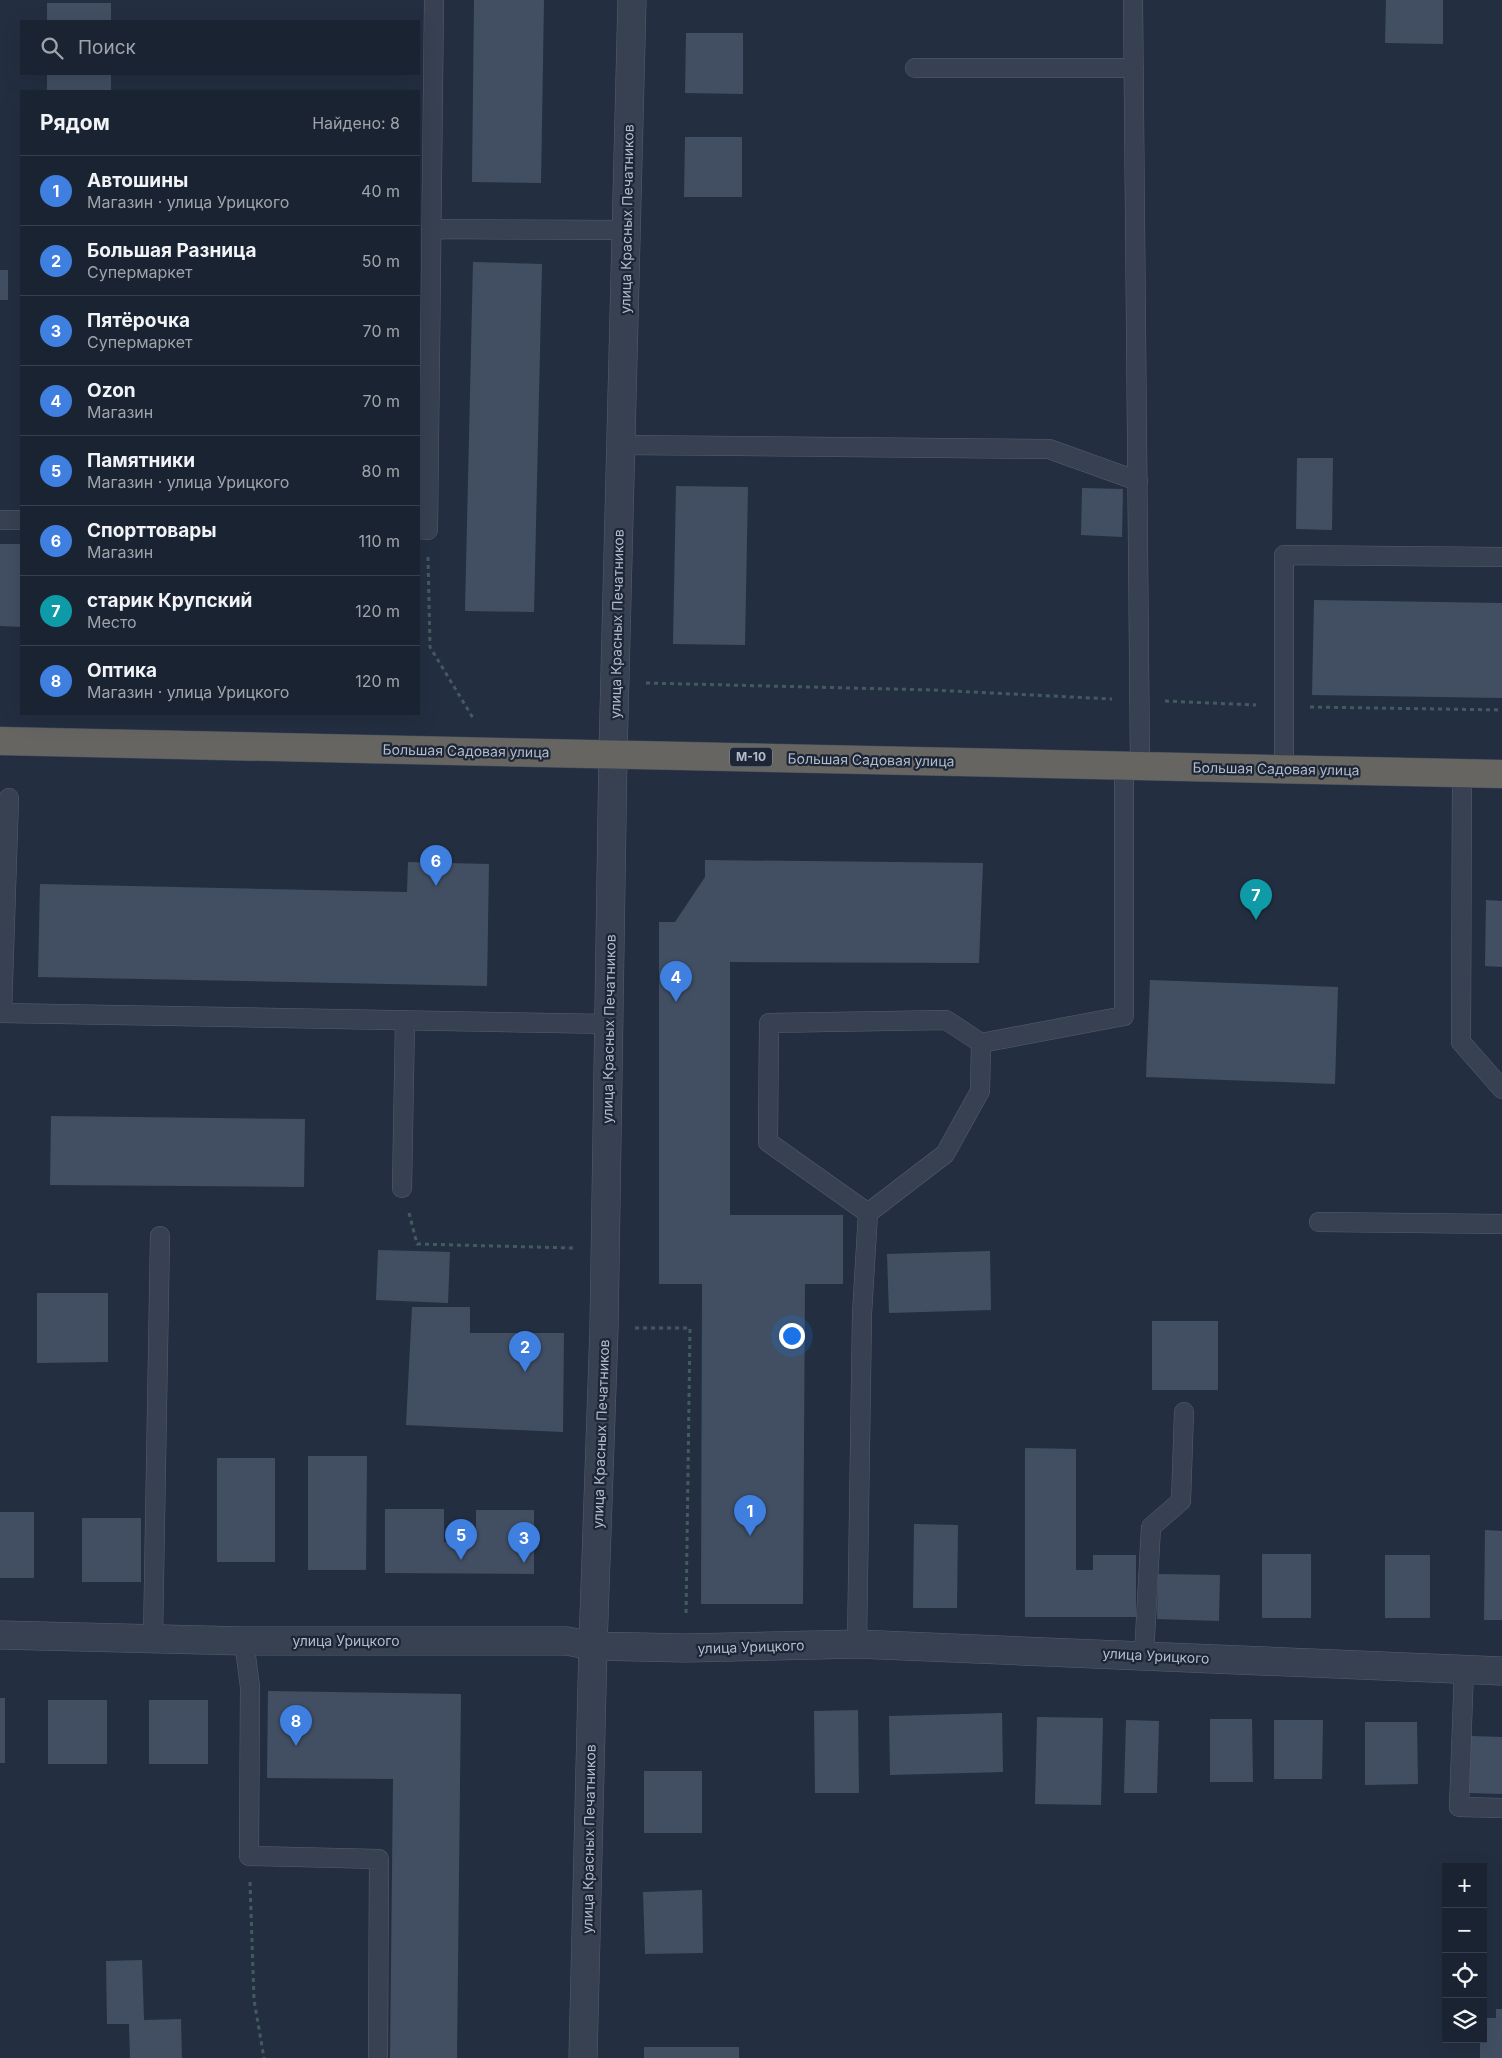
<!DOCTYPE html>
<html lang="ru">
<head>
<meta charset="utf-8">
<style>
	:root { --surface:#1a2331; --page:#232b39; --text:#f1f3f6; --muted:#9fa4ab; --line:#38404d; --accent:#0b8043 }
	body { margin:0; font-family:Inter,sans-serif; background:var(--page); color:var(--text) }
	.controls { position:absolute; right:15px; bottom:15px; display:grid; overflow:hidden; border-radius:0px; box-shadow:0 5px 20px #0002 }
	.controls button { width:45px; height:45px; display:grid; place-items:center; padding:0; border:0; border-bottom:1px solid var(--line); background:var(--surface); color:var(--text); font:25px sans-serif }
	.you { position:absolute; left:791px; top:1335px; width:18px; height:18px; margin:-12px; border:4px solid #fff; border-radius:50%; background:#1a73e8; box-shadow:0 0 0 8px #1a73e833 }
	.badge { display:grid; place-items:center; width:32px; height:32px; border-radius:50%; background:var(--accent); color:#fff; font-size:16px; font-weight:700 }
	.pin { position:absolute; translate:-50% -41px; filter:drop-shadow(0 1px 2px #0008) }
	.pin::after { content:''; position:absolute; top:26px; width:18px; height:15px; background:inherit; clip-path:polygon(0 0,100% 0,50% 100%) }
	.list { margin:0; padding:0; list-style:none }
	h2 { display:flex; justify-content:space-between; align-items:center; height:65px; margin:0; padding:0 20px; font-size:21px }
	h2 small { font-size:16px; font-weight:400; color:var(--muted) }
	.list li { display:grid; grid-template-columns:32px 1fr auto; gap:15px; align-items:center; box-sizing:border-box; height:70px; padding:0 20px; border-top:1px solid var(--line) }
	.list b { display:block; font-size:19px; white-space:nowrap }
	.list p { margin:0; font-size:16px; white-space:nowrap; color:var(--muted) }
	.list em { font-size:16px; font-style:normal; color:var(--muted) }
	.icon { flex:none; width:28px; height:28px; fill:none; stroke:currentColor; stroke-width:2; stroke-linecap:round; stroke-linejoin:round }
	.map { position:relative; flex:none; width:1502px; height:2058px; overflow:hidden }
	.search { position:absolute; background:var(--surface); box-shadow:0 5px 20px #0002; left:20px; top:20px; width:400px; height:55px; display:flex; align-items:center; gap:12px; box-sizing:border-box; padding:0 18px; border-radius:0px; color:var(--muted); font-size:19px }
	.panel { position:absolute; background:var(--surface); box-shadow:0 5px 20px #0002; left:20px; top:90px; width:400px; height:625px; border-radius:0px }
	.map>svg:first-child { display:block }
	.building { fill:#424f63 }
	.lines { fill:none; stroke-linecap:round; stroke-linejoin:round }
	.service-casing { stroke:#555f6e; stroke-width:20 }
	.minor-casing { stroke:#555f6e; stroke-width:29 }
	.trunk-casing { stroke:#424c5b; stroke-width:29 }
	.path { stroke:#435b5f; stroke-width:3; stroke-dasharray:4 4; stroke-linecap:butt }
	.service { stroke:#374151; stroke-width:19 }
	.minor { stroke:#374151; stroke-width:28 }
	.trunk { stroke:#666562; stroke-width:28 }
	.labels { text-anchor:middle; stroke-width:4.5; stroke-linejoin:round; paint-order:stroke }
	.shield { fill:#1c2636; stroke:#868f9e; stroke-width:1 }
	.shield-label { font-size:12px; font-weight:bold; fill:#b4bccb }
	.street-label { font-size:14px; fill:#b4bccb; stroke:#1c2636 }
</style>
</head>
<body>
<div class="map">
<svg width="1502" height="2058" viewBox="0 0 1502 2058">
	<rect width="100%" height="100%" fill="#232f41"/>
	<path class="building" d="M474 0H544L541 183 472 182Z
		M1386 0H1443V44L1385 43Z
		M47 3H111V21H47Z
		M686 33H743V94L685 93Z
		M47 74H111V91H47Z
		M685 137H742V197H684Z
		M473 262 542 264 534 612 465 611Z
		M0 270H8V300H0Z
		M1297 458H1333L1332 530 1296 529Z
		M676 486 748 487 745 645 673 644Z
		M1082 488 1123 489 1122 537 1081 535Z
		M0 544H21V627L0 626Z
		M1314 600 1502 603V698L1312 695Z
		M705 860 983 863 979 963 730 962V1215H843V1284H805L803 1604H701L702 1284H659V922H675L705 877Z
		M408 862 489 864 487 986 38 977 40 884 407 892Z
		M1486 900 1502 901V967L1485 966Z
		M1150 980 1338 987 1335 1084 1146 1077Z
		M51 1116 305 1119 304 1187 50 1185Z
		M378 1250 450 1252 448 1303 376 1300Z
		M990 1251 991 1310 889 1313 887 1254Z
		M37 1293H108V1362L37 1363Z
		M412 1307H470V1333H564L563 1432 406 1425Z
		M1152 1321H1218V1390H1152Z
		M1025 1448 1076 1449V1570H1093V1555H1136V1617H1025Z
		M308 1456H367L366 1570H308Z
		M217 1458H275V1562H217Z
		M385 1509H444V1542H476V1510H534V1574L385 1573Z
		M0 1512H34V1578H0Z
		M82 1518H141V1582H82Z
		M914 1524 958 1525 957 1608H913Z
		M1485 1530 1502 1531V1620H1484Z
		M1262 1554H1311V1618H1262Z
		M1385 1555H1430V1618H1385Z
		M1158 1574 1220 1575 1219 1621 1157 1619Z
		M268 1691 461 1694 457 2058H390L393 1779 267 1778Z
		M0 1698H5V1763H0Z
		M48 1700H107V1764H48Z
		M149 1700H208V1764H149Z
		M858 1710 859 1793H815L814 1711Z
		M1002 1713 1003 1772 890 1775 889 1716Z
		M1037 1717 1103 1718 1101 1805 1035 1804Z
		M1210 1719H1252L1253 1782H1210Z
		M1126 1720 1159 1721 1157 1793H1124Z
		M1274 1720H1323L1322 1779H1274Z
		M1365 1722H1417L1418 1784 1365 1785Z
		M1471 1736 1502 1737V1794L1469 1793Z
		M644 1771H702V1833H644Z
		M702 1890 703 1953 645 1954 643 1892Z
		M142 1960 144 2020 181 2019 182 2058H130L129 2024H107L106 1961Z
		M1496 2009H1502V2058H1480V2039H1483V2018H1496Z
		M644 2047H739V2058H644Z"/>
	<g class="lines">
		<defs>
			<path id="service" d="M1133 0 1140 766
				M915 68H1134
				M431 229 626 230
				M621 445 1049 449 1138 481
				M0 520H21
				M419 529 428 530 434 0
				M1284 769V555L1502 557
				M1462 773 1461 1042 1502 1089
				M9 798 2 1013 609 1024
				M981 1043 1124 1016V766
				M402 1188 405 1020
				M1319 1222 1502 1224
				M153 1638 160 1236
				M244 1641 250 1687 249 1856 379 1859 378 2058
				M857 1644 862 1314 868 1213 945 1154 980 1091 981 1043 946 1020 769 1023 768 1142 868 1213
				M1144 1655 1151 1527 1181 1501 1184 1412
				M1464 1670 1459 1807 1502 1808"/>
			<path id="minor" d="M0 1635 244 1641H567L593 1646 686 1648 857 1644 1502 1671
				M583 2058 593 1646 604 1328 613 754 632 0"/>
			<path id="trunk" d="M0 741 1502 774"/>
		</defs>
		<use href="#service" class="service-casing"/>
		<use href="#minor" class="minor-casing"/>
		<use href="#trunk" class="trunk-casing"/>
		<path class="path" d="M428 557 430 647 473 718
			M646 683 932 690 1112 699
			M1165 701 1256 705
			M1310 707 1502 710
			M409 1213 417 1244 573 1248
			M635 1328H690L686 1617
			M250 1882 254 2000 264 2058"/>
		<use href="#service" class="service"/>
		<use href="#minor" class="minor"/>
		<use href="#trunk" class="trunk"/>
	</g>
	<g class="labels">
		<rect class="shield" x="730" y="747.5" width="42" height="19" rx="4"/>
		<g class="shield-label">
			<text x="751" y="761">М-10</text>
		</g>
		<g class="street-label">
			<text transform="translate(627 219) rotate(-89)" y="5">улица Красных Печатников</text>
			<text transform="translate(617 624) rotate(-89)" y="5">улица Красных Печатников</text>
			<text transform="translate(466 751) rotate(1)" y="5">Большая Садовая улица</text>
			<text transform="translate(871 760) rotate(1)" y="5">Большая Садовая улица</text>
			<text transform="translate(1276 769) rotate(1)" y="5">Большая Садовая улица</text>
			<text transform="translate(609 1029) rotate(-89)" y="5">улица Красных Печатников</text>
			<text transform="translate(601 1434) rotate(-88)" y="5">улица Красных Печатников</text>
			<text x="346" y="1646">улица Урицкого</text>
			<text transform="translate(751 1647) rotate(-2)" y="5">улица Урицкого</text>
			<text transform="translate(1156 1656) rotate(3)" y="5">улица Урицкого</text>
			<text transform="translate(589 1839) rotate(-89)" y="5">улица Красных Печатников</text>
		</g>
	</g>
</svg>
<div class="controls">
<button>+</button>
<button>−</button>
<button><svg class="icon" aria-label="locate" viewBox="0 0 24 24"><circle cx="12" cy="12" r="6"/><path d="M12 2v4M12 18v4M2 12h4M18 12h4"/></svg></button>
<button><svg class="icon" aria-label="layers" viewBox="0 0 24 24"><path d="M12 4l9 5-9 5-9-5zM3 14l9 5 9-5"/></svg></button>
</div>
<div class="you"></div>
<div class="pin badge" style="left:750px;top:1536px;background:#3f7fe0">1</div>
<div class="pin badge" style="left:525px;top:1372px;background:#3f7fe0">2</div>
<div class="pin badge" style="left:524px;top:1563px;background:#3f7fe0">3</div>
<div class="pin badge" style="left:676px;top:1002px;background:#3f7fe0">4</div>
<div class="pin badge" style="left:461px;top:1560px;background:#3f7fe0">5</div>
<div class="pin badge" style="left:436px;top:886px;background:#3f7fe0">6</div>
<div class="pin badge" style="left:1256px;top:920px;background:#0f9aa8">7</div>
<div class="pin badge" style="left:296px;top:1746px;background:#3f7fe0">8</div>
<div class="search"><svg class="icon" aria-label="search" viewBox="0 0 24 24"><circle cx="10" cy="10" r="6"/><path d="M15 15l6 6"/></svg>Поиск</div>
<section class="panel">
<h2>Рядом<small>Найдено: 8</small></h2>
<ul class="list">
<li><span class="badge" style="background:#3f7fe0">1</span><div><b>Автошины</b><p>Магазин · улица Урицкого</p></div><em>40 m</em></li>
<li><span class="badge" style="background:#3f7fe0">2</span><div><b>Большая Разница</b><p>Супермаркет</p></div><em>50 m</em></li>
<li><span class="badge" style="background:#3f7fe0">3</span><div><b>Пятёрочка</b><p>Супермаркет</p></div><em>70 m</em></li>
<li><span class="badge" style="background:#3f7fe0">4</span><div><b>Ozon</b><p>Магазин</p></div><em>70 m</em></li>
<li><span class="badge" style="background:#3f7fe0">5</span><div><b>Памятники</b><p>Магазин · улица Урицкого</p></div><em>80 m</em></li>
<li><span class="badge" style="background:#3f7fe0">6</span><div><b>Спорттовары</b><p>Магазин</p></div><em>110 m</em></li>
<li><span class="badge" style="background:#0f9aa8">7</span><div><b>старик Крупский</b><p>Место</p></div><em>120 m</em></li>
<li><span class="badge" style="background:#3f7fe0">8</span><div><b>Оптика</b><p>Магазин · улица Урицкого</p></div><em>120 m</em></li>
</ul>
</section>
</div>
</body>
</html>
